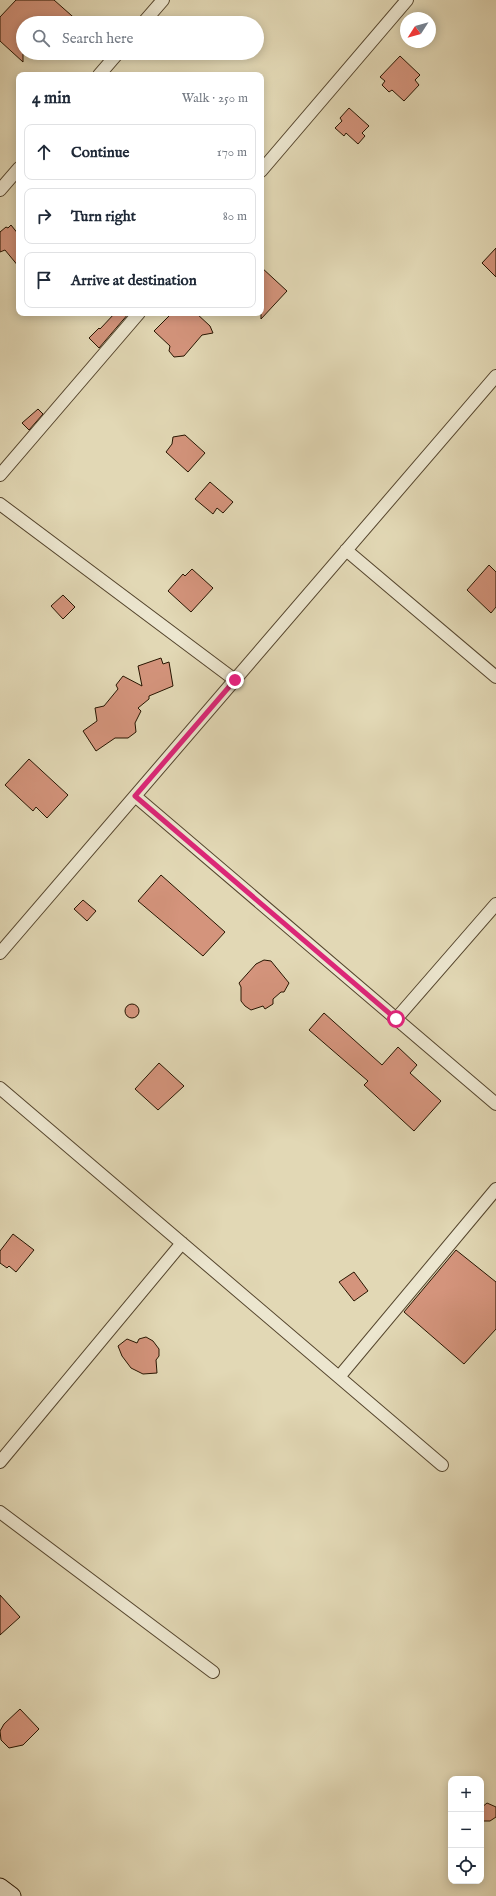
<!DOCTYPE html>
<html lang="en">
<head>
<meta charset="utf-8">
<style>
	:root { --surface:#fff; --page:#f6f6f7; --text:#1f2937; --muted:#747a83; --line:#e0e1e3 }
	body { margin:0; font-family:"IM FELL English",serif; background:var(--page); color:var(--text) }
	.controls { position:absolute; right:12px; bottom:12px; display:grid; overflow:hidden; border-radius:8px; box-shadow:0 2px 10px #0003 }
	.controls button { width:36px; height:36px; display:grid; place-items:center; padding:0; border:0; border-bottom:1px solid var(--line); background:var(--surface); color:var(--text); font:20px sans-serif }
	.compass { position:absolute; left:400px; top:12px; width:36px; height:36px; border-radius:50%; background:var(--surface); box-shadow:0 2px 10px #0003; rotate:234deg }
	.stop { position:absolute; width:12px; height:12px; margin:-9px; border:3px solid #db2777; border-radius:50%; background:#fff }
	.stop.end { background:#db2777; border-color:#fff; box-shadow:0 1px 4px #0008 }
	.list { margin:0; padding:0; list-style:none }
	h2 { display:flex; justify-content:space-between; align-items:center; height:52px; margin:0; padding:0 16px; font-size:17px }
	h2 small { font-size:13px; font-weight:400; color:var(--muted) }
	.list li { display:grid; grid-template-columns:26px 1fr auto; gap:12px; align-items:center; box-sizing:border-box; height:56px; margin:0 8px 8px; padding:0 8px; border:1px solid var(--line); border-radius:8px }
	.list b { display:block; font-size:15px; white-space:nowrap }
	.list em { font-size:13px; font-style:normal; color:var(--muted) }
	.icon { flex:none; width:22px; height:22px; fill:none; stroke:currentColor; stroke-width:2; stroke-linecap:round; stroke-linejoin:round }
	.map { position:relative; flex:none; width:496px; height:1896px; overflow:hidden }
	.search { position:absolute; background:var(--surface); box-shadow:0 2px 10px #0003; left:16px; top:16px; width:248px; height:44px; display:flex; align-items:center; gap:10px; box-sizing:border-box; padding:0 14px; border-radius:22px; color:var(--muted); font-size:15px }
	.panel { position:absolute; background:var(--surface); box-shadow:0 2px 10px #0003; left:16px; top:72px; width:248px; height:244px; border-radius:8px }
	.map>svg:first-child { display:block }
	.building { fill:#d4947c; stroke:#261400 }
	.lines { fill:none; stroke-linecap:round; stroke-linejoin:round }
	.street-casing { stroke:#55452d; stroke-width:14 }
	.secondary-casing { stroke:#261400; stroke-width:19 }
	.street { stroke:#ece6cf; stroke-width:12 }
	.secondary { stroke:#ece6cf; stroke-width:17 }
	.route { stroke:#db2777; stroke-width:5 }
</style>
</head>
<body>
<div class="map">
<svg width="496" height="1896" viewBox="0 0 496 1896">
	<rect width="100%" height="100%" fill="#e2d8b5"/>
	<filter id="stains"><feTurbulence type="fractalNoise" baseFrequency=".005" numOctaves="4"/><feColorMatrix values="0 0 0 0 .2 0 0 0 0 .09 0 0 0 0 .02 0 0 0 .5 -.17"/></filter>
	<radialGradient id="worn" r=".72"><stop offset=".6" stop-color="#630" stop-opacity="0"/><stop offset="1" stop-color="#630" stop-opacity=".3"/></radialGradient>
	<path class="building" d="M16 0H54L80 23H23V62L0 41V17Z
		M400 56 420 75 415 80 419 85 404 101 392 90 389 92 382 85 385 81 380 77Z
		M349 108 369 126 362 133 365 136 358 144 346 133 344 136 335 128 342 121 340 118Z
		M11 225 19 235V267L5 250 0 252V232L6 227 8 228Z
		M496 248V277L482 263Z
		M261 267 287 291 261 319Z
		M115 313H129L99 348 89 338 99 328 100 329Z
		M172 313H196L210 326 213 333 202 335 184 356 174 357 169 351 170 346 154 331Z
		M38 409 43 414 29 430 22 423Z
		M185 435 205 453 188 472 166 452 172 444 173 437Z
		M210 482 233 502 223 513 217 508 213 514 195 499Z
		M489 565 496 572V607L491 613 467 590Z
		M192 569 213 588 191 612 168 591 183 574 185 576Z
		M63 595 75 607 63 619 51 606Z
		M161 658 163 664 169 662 173 686 149 696V699L138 708 141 711 135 723 136 732 128 738H115L96 751 83 731 97 721 95 708 104 706 118 689 116 685 123 676 142 686 138 666Z
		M29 759 68 795 47 818 36 807 33 811 5 785Z
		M161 875 225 932 203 956 138 901Z
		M83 900 96 911 87 921 74 909Z
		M264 960 271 961 289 983 284 992H281L273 999V1004L265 1009 263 1006 251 1010 245 1006 241 1001V987L239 983 256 964Z
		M125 1011a7 7 0 1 1 14 0a7 7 0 1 1-14 0Z
		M324 1013 382 1065 398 1047 417 1065 410 1073 441 1101 414 1131 364 1085 368 1081 309 1030Z
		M159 1063 184 1086 158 1110 135 1089Z
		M13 1234 34 1250 16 1272 9 1266 7 1268 0 1263V1251Z
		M456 1250 496 1282V1329L464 1364 404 1312Z
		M354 1272 368 1291 354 1301 339 1282Z
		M146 1337 153 1341 159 1349V1356L156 1360 157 1373 143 1374 131 1368 122 1356 118 1346 127 1339 137 1343 139 1339Z
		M0 1595 20 1617 0 1635Z
		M20 1709 39 1729 23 1745 9 1748 1 1740 0 1731 4 1724Z
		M487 1803 496 1807V1817L490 1821H481V1808Z"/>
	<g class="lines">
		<defs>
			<path id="street" d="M143 23 163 0
				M99 75 118 53
				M261 171 407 0
				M0 190 19 168
				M0 475 139 313
				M0 504 235 680
				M346 550 496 677
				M135 796 496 1104
				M0 953 496 376
				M396 1019 496 904
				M0 1088 442 1465
				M339 1377 496 1189
				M0 1462 182 1243
				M0 1512 213 1672"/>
			<path id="secondary" d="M0 1887 12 1896"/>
		</defs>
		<use href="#street" class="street-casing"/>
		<use href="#secondary" class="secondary-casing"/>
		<use href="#street" class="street"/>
		<use href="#secondary" class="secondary"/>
	</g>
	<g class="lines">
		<path class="route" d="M235 680 135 796 396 1019"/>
	</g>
	<rect width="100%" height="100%" filter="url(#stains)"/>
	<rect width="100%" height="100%" fill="url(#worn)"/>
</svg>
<div class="controls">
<button>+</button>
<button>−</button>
<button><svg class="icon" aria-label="locate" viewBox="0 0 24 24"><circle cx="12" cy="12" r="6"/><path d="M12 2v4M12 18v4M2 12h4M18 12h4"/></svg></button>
</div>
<svg class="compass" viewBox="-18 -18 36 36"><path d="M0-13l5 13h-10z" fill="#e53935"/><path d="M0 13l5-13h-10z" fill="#747a83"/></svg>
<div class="stop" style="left:396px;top:1019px"></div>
<div class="stop end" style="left:235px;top:680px"></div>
<div class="search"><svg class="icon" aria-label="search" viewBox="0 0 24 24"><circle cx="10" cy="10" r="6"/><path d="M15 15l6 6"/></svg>Search here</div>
<section class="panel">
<h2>4 min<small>Walk · 250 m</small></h2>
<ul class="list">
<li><svg class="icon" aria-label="ahead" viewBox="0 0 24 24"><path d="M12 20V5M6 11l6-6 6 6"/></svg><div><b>Continue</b></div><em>170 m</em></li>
<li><svg class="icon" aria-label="right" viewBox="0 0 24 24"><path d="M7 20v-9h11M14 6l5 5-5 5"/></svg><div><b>Turn right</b></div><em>80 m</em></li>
<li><svg class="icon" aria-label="arrive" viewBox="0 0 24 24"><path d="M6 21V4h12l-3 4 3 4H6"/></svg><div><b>Arrive at destination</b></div></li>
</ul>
</section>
</div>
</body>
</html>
